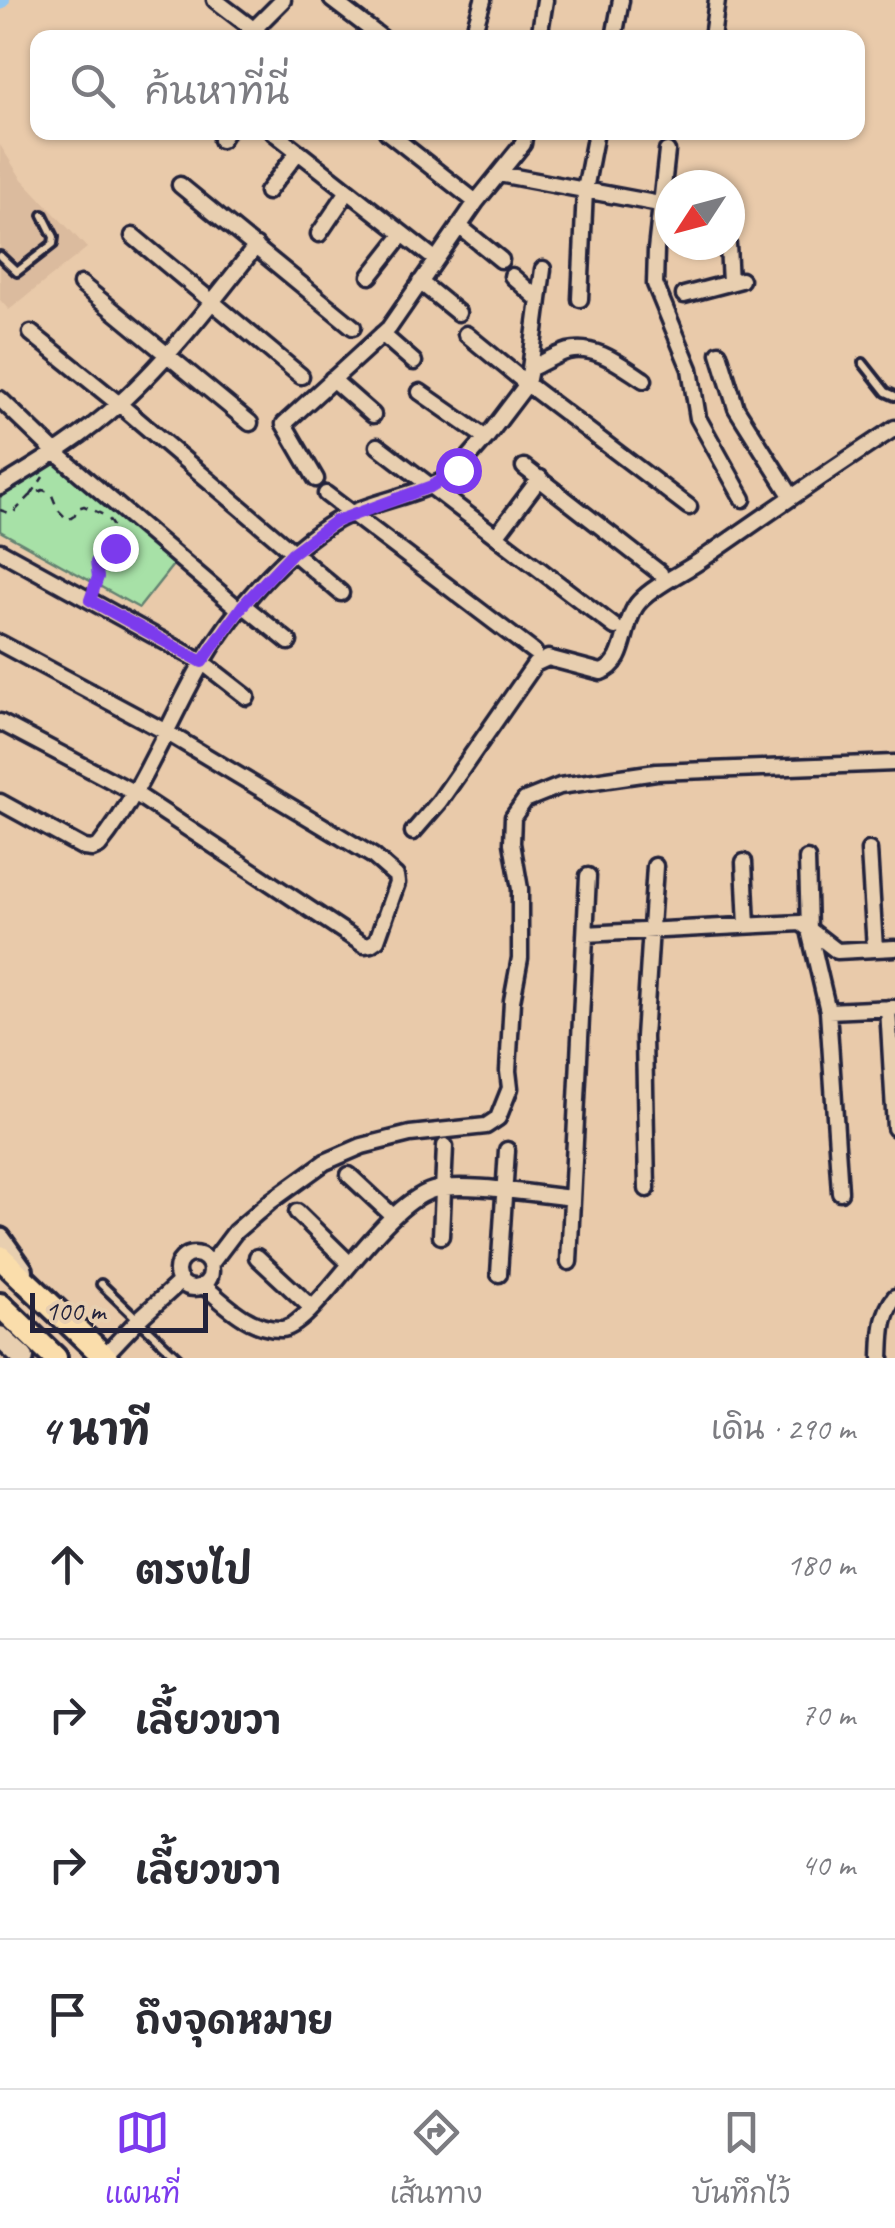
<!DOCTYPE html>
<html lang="th">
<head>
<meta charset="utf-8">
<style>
	:root { --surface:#fff; --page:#f7f7f7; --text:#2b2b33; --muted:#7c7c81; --line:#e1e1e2; --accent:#7c3aed }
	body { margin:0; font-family:Caveat,"Playpen Sans Thai",sans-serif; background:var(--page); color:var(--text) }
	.compass { position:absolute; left:655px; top:170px; width:90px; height:90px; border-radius:50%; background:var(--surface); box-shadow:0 2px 8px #0004; rotate:234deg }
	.scale { position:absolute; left:30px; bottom:25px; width:178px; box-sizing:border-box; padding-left:10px; border:5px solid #22223b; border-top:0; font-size:28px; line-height:35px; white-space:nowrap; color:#22223b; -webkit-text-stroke:8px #e8cfb0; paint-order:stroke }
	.stop { position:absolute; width:30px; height:30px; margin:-22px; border:8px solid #7c3aed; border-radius:50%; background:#fff }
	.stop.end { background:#7c3aed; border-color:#fff; box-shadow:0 2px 10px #0008 }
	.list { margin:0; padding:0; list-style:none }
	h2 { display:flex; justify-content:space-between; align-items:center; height:130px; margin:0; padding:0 40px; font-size:42px }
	h2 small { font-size:32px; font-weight:400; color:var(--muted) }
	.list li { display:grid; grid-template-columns:65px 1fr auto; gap:30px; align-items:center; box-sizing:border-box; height:150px; padding:0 40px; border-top:2px solid var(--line) }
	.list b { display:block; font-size:38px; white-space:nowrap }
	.list em { font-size:32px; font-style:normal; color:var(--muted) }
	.icon { flex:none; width:55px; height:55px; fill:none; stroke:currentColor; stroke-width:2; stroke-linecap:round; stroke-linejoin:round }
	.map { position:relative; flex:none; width:895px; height:1358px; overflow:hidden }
	.search { position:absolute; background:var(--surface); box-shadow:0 2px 8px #0004; left:30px; right:30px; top:30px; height:110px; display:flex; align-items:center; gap:25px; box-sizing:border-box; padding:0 35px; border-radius:20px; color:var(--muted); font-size:38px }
	.sheet { height:730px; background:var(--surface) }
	nav { display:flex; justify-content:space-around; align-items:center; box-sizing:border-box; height:140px; border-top:2px solid var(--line); background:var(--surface); font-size:28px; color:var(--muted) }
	nav a { display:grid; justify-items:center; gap:5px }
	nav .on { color:var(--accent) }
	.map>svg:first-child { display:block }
	.built { fill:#dbbb9e }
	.green { fill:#a7e1a7; stroke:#648271; stroke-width:2.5 }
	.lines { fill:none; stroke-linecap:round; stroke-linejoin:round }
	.canal { stroke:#93c7f0; stroke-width:12 }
	.lane-casing { stroke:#22223b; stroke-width:14 }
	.street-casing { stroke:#22223b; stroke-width:21 }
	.secondary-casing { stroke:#22223b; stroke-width:28 }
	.primary-casing { stroke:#22223b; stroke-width:30 }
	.path { stroke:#22223b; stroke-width:2.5; stroke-dasharray:8 8; stroke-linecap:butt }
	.lane { stroke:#e8cfb0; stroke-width:6 }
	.street { stroke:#e8cfb0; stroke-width:14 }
	.secondary { stroke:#e8cfb0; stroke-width:20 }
	.primary { stroke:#faddab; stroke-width:22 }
	.route { stroke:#7c3aed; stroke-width:12 }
</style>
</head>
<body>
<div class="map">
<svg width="895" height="1358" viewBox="0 0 895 1358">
	<rect width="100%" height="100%" fill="#e9caaa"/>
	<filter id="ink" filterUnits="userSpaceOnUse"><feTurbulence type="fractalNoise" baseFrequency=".01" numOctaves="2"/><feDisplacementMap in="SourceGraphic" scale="20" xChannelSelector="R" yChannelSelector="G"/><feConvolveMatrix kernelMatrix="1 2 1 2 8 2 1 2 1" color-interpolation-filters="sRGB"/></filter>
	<g filter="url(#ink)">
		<path class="built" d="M0 145 21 178 87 248 9 310 0 300Z"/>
		<path class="green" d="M54 459 177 560 139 608 0 531V495Z"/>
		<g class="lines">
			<path class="canal" d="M0 4 4 0"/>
			<defs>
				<path id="lane" d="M0 256 17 272 53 244 54 237 43 215
					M863 363 886 392 895 396
					M101 1284 178 1358"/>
				<path id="street" d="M215 0 265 38
					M332 0 382 38
					M472 37 483 0
					M245 38 283 0
					M539 38 545 0
					M614 38 621 0
					M712 38 717 0
					M273 132 436 260
					M387 132 476 202
					M221 140 226 132
					M667 151 656 250 655 284 690 369 698 418 743 499
					M499 174 670 206
					M180 185 353 327
					M267 192 298 152
					M459 226 501 260
					M319 234 348 191
					M133 236 301 376
					M728 245 730 283
					M370 276 403 234
					M512 276 539 300
					M420 282 458 313
					M81 284 250 423
					M684 295 741 280
					M580 299 585 190 596 132
					M31 333 119 404 341 593
					M382 334 414 362
					M466 334 527 384 689 507
					M719 353 736 408 792 497
					M530 369 543 269
					M332 379 373 415
					M420 392 486 438
					M0 399 56 453 240 610
					M378 446 615 627
					M524 467 660 573
					M316 479 284 424 389 328 476 202 523 144 525 132
					M0 487C41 462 84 436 120 403 170 357 214 300 256 246
					M326 494 534 652
					M497 535 540 478
					M0 551 202 662 247 697
					M243 605 289 642
					M0 643 166 732 373 856 396 876 397 883 377 940 371 944 364 945 133 792 0 722
					M0 802 84 848 92 849 99 846C141 794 168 723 201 665 231 613 284 551 337 520 369 502 410 497 444 480L458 470 486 438 527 384 530 369C542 363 555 355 568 351 596 344 622 366 644 380
					M413 832 439 802 535 664 548 658 601 672C629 663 621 620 640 601 656 584 685 572 704 558 767 514 830 470 895 428
					M869 850 875 949
					M807 859 809 930 828 1011 840 1192
					M744 862 747 926
					M585 934 801 923 837 951 895 948
					M888 1008 895 1128
					M828 1011 894 1008
					M349 1175 393 1216
					M647 1189 644 1037 655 866
					M297 1212 350 1264
					M441 1236 445 1146
					M177 1271a17 17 0 1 1 34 0a17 17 0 1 1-34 0Z
					M257 1257 312 1308
					M569 1262 588 876
					M210 1265 235 1232 271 1201 325 1162 362 1146 410 1134 486 1126 498 1118 510 1088 508 1071 512 1001 520 958V889L512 843 513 817 525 800 560 786 656 772 895 763
					M499 1274 507 1150
					M203 1285C226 1305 250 1330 282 1329 314 1327 380 1206 433 1190 462 1181 539 1195 572 1198
					M104 1356 138 1320 181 1281
					M881 1358C882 1336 881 1315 895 1297"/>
				<path id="secondary" d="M0 1239 22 1270
					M0 1337 23 1358"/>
				<path id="primary" d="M0 1257 106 1358
					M0 1305 55 1358"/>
			</defs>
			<use href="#lane" class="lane-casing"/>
			<use href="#street" class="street-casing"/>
			<use href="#secondary" class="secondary-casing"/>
			<use href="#primary" class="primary-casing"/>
			<path class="path" d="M31 495 43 477
				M0 510 12 514 30 496 43 490 51 493 58 510 68 520 74 516 78 508 84 506 106 516 112 525C106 536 113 541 116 552L99 558 97 561 98 577 94 589"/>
			<use href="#lane" class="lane"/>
			<use href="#street" class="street"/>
			<use href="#secondary" class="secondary"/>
			<use href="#primary" class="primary"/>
		</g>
	</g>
	<g class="lines" filter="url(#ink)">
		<path class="route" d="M115 548 116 552 99 558 96 562 98 577 90 600 202 662 243 605 292 553 334 522 432 486 458 470"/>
	</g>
</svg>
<svg class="compass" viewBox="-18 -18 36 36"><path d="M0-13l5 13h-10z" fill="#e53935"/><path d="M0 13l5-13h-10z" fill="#7c7c81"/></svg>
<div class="scale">100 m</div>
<div class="stop" style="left:458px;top:470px"></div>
<div class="stop end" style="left:115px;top:548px"></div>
<div class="search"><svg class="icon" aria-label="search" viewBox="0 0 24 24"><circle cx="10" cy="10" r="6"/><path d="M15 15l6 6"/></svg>ค้นหาที่นี่</div>
</div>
<section class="sheet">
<h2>4 นาที<small>เดิน · 290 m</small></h2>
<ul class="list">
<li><svg class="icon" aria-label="ahead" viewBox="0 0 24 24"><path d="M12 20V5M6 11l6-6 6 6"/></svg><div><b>ตรงไป</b></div><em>180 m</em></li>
<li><svg class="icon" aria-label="right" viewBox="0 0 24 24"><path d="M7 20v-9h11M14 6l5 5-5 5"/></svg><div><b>เลี้ยวขวา</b></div><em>70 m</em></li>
<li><svg class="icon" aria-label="right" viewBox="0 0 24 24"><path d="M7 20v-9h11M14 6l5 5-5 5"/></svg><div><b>เลี้ยวขวา</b></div><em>40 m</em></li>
<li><svg class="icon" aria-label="arrive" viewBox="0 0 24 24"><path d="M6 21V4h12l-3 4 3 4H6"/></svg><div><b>ถึงจุดหมาย</b></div></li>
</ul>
</section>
<nav>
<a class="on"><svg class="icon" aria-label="map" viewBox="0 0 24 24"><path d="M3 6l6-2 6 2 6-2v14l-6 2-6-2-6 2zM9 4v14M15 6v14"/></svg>แผนที่</a>
<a><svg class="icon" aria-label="directions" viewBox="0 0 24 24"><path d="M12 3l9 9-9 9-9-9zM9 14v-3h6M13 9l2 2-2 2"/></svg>เส้นทาง</a>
<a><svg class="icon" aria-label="saved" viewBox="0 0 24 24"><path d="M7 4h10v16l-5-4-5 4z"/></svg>บันทึกไว้</a>
</nav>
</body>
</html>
